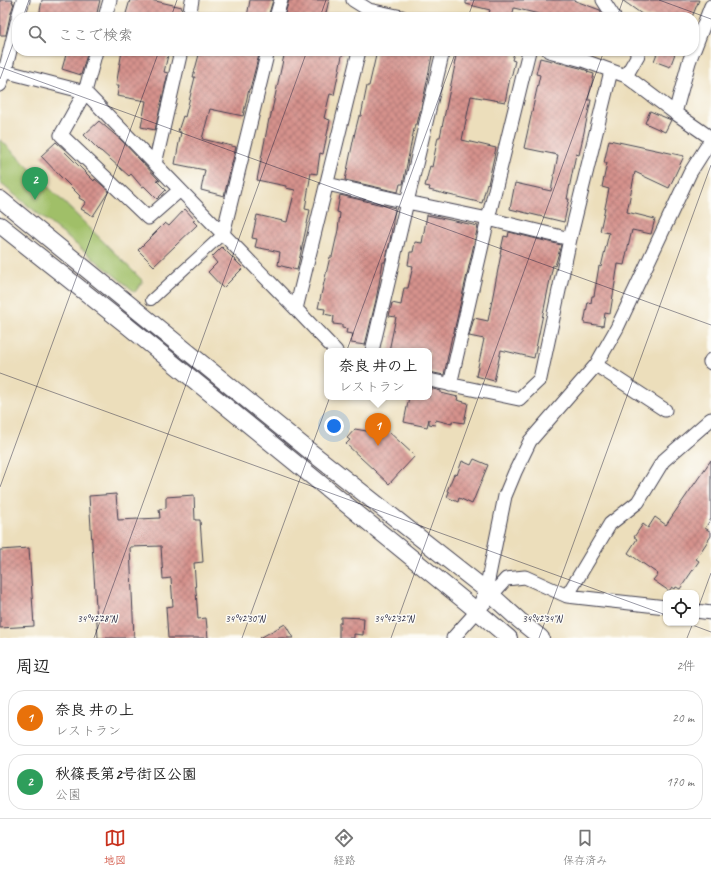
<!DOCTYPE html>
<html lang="ja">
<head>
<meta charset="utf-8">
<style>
	:root { --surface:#fff; --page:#f6f6f6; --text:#222; --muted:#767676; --line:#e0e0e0; --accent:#c8321e }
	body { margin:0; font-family:Caveat,"Klee One",sans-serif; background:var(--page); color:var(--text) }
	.controls { position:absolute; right:12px; bottom:12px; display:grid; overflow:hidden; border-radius:8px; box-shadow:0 1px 3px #0004 }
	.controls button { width:36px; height:36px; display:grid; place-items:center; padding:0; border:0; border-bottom:1px solid var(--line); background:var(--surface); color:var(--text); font:20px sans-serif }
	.you { position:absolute; left:334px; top:426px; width:14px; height:14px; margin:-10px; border:3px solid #fff; border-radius:50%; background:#1a73e8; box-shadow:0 0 0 6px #1a73e833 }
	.badge { display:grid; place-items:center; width:26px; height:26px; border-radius:50%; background:var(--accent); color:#fff; font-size:13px; font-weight:700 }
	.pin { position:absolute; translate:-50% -33px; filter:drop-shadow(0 1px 2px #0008) }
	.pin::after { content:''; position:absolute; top:21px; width:14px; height:12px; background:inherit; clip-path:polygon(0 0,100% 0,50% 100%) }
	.popup { position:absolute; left:324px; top:348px; width:108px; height:52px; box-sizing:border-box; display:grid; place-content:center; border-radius:8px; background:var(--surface); filter:drop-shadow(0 1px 3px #0005); font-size:13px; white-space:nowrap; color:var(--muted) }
	.popup b { font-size:15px; color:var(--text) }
	.popup::after { content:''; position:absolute; left:50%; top:100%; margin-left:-8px; border:8px solid transparent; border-top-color:var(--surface) }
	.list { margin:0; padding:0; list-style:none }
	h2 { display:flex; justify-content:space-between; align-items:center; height:52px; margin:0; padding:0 16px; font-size:17px }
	h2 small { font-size:13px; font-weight:400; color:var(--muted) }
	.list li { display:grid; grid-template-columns:26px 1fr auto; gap:12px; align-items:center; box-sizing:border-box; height:56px; margin:0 8px 8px; padding:0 8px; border:1px solid var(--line); border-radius:16px }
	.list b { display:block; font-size:15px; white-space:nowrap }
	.list p { margin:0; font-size:13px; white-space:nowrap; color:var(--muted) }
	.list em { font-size:13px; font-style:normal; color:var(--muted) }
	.icon { flex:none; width:22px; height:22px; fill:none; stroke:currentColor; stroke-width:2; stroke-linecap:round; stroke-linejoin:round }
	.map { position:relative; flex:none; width:711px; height:638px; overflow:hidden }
	.search { position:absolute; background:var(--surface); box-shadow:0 1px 3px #0004; left:12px; right:12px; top:12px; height:44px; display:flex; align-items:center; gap:10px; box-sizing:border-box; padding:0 14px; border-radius:16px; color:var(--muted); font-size:15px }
	.sheet { height:180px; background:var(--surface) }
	nav { display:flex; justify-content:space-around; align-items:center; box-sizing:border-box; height:56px; border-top:1px solid var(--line); background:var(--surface); font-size:11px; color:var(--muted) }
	nav a { display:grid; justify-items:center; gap:2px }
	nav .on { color:var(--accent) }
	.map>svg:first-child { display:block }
	.green { fill:#a0bf68; stroke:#617052 }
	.building { fill:url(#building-cross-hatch) }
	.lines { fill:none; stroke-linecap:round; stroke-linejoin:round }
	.pedestrian-casing { stroke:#403e4e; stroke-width:12 }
	.minor-casing { stroke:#403e4e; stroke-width:15 }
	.tertiary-casing { stroke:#403e4e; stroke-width:18 }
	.pedestrian { stroke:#fff; stroke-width:10 }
	.minor { stroke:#fff; stroke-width:13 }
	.tertiary { stroke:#fff; stroke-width:16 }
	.ticks { fill:none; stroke:#22223b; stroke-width:1; stroke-opacity:0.45 }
	.ticks-label { font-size:10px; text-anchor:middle; fill:#22223b; stroke:#fdfcf7; stroke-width:3; stroke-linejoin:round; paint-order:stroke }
</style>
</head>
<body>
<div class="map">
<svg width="711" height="638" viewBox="0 0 711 638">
	<defs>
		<pattern id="building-cross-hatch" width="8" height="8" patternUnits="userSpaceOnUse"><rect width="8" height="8" fill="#d5928c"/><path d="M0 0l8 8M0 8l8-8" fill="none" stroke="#ac7774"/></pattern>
	</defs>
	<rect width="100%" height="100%" fill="#fdfcf7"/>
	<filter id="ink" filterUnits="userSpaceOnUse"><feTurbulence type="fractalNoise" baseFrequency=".025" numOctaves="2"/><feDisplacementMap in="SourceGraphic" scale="8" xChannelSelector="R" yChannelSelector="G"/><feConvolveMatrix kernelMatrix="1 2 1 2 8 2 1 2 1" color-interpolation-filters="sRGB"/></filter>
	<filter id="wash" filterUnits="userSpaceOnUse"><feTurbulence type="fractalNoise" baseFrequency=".012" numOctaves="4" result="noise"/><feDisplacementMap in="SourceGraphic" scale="16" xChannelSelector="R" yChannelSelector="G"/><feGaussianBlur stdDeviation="0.9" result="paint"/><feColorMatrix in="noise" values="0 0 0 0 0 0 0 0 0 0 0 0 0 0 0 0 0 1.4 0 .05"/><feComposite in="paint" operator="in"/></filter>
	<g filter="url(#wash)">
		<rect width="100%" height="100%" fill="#ecdebb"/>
		<path class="green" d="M0 140H1L143 281 135 292 0 183Z"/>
		<g id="blocks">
			<path class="building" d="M0 0H13L12 3H14L10 16 6 35H0Z
				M42 0H100L96 17H39Z
				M130 0H151L182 7 180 17H125Z
				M250 0H273L268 17H247Z
				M289 0H329L325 17H284Z
				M466 0H573L600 10 604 17H539V14L514 8 512 17H488L490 10 466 4Z
				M622 0H699L692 17H646Z
				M67 51H88L81 75 62 69Z
				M122 51H169L164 72 168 73 155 130 141 127 146 101 117 96 119 86H116Z
				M200 51H260L250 89H249L243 116 210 109 202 139 236 147 224 196 201 190 205 170 175 164 181 132 178 131 183 116 185 117 195 77H193Z
				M285 51H343L334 95 330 94 324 118 330 120 323 154 320 153 317 174 311 173 305 209 310 210 297 270 278 265 280 252 255 247 257 239 252 238 257 215 287 222 295 190 286 188V186L257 180 269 119H270Z
				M377 51H433L425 91 417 124H415L403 184H400L398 192 345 180 355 132 359 116H361L367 86H369Z
				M457 51H507L514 53 512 60 515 61 511 78H510L505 102 471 96 462 140 496 148 488 184 487 183 482 203 429 190 430 187 425 186 430 166 432 167 438 137H440L455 65H454Z
				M658 51H676L670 67 654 61Z
				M540 58 580 68 588 71 587 72 594 74 588 100H591L586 123 579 155 576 154 567 199H569L564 222 510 209 515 183 551 191 558 155 524 148 540 75 536 74Z
				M650 111 671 120 665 132 645 123Z
				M99 121 121 140 160 181 156 180 166 190 157 199 144 186 142 187 131 174 129 176 101 151H100L84 135Z
				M609 140 684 156 669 188 635 172 627 212 655 219 651 234 632 230 624 265 618 264 610 314 605 313 603 326 584 323 588 302 591 303 592 296H594L599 266 601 267 609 233 600 231 609 189 602 187 607 163H604Z
				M56 142 65 150 64 151 94 181 95 179 109 191 93 216 81 209 86 202 79 198 80 196 60 176 41 156Z
				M340 195 395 208 390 241 385 262H383L376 300 365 345 351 343 353 334 346 333 347 329 342 328V325L333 324 334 316 324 314 325 309 318 308 330 257H332L338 230 340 213 337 212Z
				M185 209 195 220 193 221 197 225 154 266 138 250 165 223 169 226Z
				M427 215 478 226 453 336H452L444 375 429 372V351H389L396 317 389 316 392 303 401 305 404 288H408L413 266 408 265 410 252H413L415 242 422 243Z
				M509 232 561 245 555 266 553 265 534 358 501 350 494 381 476 376 484 339 469 336 474 318 488 321 501 254H500L504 236 508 237Z
				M222 247 243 268 223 288 208 272 217 263 212 257Z
				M429 388 441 391V393L458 397 457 400 468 403 464 423 452 421V424L436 420 435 425 429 424V419L427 427 404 422 409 397H429Z
				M375 419 415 456 389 484 346 444 350 440 347 438 355 429 372 432Z
				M474 459 488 465 472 504 459 498 458 502 447 497 449 492 447 491 454 474 457 475 462 461 471 465Z
				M711 460V519L705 528 711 532V536L696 559 699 561 680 589 676 587 675 589 672 587 669 591 653 580 658 574 628 553 637 539 634 537 643 524 648 528 655 517 666 525Z
				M116 494 118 520 160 518 159 509 166 508V497L194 495 195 520H200L203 562 194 563 198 619 206 618 208 638H168L166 607 173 606 171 578 163 579 161 546 130 547 134 638H98L89 496Z
				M29 548 34 626 0 628V550Z
				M341 617 364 618 363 635 354 634V638H339V623H341Z
				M285 624 293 638H260Z"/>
		</g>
	</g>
	<g filter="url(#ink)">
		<use href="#blocks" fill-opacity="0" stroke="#403e4e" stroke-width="1"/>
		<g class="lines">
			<defs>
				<path id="pedestrian" d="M151 300 223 234"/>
				<path id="minor" d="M353 0 369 10 402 17
					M603 0 614 17
					M18 17 23 0
					M105 17 110 0
					M189 17 192 0
					M276 17 281 0
					M694 50 711 6
					M96 51 85 92 61 135 148 218 180 190
					M549 51 582 60 626 76 675 113 711 138
					M0 70 85 92 296 309 336 351
					M626 76 638 55 636 51
					M0 85 5 71 17 22
					M675 113 689 62 693 51
					M155 164 181 51
					M327 184 407 202 488 219 570 239
					M223 234 268 51
					M296 309 359 51
					M372 351 407 202 443 51
					M711 360 710 362 711 363
					M596 365 665 410
					M429 380 519 399 540 379 570 239 611 71
					M450 385 488 219 529 51
					M567 596 610 524 638 502 663 461 711 419
					M477 611 486 590 505 496 515 472 530 441 596 365 617 328 690 173 711 140
					M696 611 711 613
					M453 638 506 579 525 577 567 596 666 607"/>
				<path id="tertiary" d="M0 199 311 452 486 590 519 620 541 638
					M0 225 125 324 477 611 509 638"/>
			</defs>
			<use href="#pedestrian" class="pedestrian-casing"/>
			<use href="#minor" class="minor-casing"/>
			<use href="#tertiary" class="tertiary-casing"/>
			<use href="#pedestrian" class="pedestrian"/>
			<use href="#minor" class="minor"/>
			<use href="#tertiary" class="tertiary"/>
		</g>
	</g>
	<path class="ticks" d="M659 0 711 19M23 17 29 0M171 17 177 0M320 17 326 0M468 17 474 0M617 17 623 0M0 67 711 325M0 79 17 33M0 373 666 615M0 487 159 51M696 614 711 573M687 623 711 632M94 638 307 51M242 638 456 51M391 638 604 51M539 638 711 165M687 638 693 623"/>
	<g class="ticks-label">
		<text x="97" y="622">34°42'28"N</text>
		<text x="245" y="622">34°42'30"N</text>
		<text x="394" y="622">34°42'32"N</text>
		<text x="542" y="622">34°42'34"N</text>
	</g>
</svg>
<div class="controls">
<button><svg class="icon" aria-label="locate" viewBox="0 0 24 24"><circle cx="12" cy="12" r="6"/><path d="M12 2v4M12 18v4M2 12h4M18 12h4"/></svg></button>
</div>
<div class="you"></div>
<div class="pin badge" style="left:378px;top:446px;background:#e8710a">1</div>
<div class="popup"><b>奈良 井の上</b>レストラン</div>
<div class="pin badge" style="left:35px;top:200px;background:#2e9e5b">2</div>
<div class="search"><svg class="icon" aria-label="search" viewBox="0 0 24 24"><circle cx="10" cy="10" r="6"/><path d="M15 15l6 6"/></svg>ここで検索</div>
</div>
<section class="sheet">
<h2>周辺<small>2件</small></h2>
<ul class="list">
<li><span class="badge" style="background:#e8710a">1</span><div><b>奈良 井の上</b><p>レストラン</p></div><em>20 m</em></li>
<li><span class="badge" style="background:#2e9e5b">2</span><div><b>秋篠長第2号街区公園</b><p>公園</p></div><em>170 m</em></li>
</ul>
</section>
<nav>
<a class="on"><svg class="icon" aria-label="map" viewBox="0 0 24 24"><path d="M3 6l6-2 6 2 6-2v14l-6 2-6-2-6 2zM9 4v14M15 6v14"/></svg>地図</a>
<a><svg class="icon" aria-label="directions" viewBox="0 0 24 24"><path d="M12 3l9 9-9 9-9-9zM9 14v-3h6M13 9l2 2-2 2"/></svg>経路</a>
<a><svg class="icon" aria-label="saved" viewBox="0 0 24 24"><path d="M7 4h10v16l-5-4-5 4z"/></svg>保存済み</a>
</nav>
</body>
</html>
